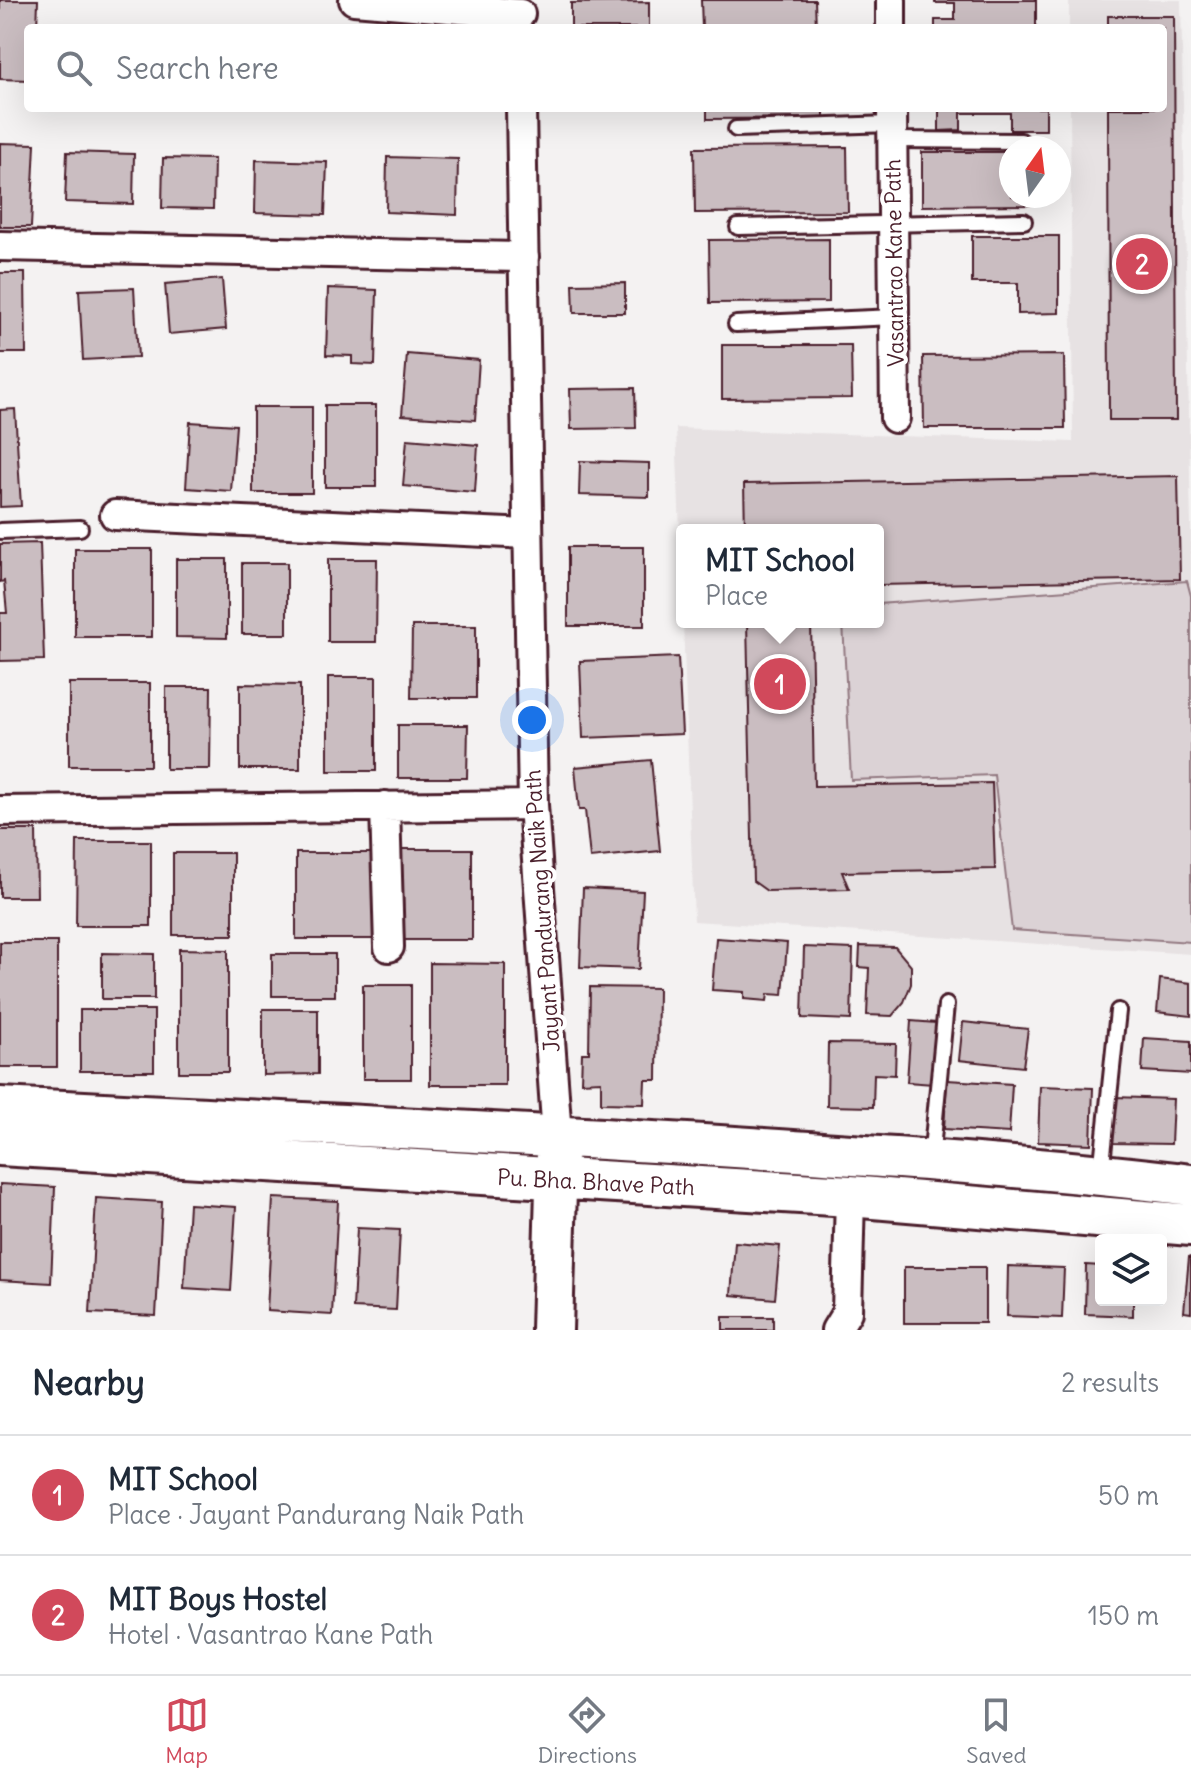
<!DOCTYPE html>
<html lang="en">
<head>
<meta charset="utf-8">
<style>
	:root { --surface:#fff; --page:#f6f6f7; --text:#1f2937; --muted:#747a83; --line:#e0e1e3; --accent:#d1495b }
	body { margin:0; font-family:Delius,sans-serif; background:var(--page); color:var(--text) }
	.controls { position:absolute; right:24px; bottom:24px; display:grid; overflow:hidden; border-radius:8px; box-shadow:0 8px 32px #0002 }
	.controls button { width:72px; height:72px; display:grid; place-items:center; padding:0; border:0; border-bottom:2px solid var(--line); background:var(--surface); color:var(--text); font:40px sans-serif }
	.compass { position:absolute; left:999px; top:136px; width:72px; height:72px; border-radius:50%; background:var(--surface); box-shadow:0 8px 32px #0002; rotate:14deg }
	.you { position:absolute; left:532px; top:720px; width:28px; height:28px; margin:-20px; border:6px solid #fff; border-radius:50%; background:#1a73e8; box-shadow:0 0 0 12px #1a73e833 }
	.badge { display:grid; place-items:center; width:52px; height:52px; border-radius:50%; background:var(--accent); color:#fff; font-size:26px; font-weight:700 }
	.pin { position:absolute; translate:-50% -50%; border:4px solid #fff; box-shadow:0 2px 8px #0006 }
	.popup { position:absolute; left:676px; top:524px; width:208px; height:104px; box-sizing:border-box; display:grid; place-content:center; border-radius:8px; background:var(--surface); filter:drop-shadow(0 2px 6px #0005); font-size:26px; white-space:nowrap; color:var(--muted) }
	.popup b { font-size:30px; color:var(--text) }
	.popup::after { content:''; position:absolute; left:50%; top:100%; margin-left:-16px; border:16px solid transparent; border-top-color:var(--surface) }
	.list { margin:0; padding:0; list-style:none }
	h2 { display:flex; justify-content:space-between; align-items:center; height:104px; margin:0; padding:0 32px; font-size:34px }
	h2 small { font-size:26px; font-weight:400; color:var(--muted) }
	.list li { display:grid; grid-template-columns:52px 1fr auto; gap:24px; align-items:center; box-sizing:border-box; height:120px; padding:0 32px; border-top:2px solid var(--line) }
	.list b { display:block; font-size:30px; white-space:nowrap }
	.list p { margin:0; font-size:26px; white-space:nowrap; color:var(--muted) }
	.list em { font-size:26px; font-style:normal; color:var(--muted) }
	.icon { flex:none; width:44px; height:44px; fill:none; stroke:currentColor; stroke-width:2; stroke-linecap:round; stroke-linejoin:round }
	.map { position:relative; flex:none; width:1191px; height:1330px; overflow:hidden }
	.search { position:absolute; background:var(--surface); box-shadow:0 8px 32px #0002; left:24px; right:24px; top:24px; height:88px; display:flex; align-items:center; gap:20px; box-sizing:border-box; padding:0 28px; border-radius:8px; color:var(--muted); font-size:30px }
	.sheet { height:344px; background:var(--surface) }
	nav { display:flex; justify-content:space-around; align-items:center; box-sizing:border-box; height:112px; border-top:2px solid var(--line); background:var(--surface); font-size:22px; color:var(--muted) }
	nav a { display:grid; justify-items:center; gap:4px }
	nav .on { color:var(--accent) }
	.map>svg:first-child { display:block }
	.built { fill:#e7e2e3 }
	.green { fill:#dbd2d5; stroke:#927880; stroke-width:2 }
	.building { fill:#cabdc1; stroke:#4a1f2b; stroke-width:2 }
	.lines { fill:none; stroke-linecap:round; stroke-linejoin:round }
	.lane-casing { stroke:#4a1f2b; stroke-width:20 }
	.street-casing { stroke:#4a1f2b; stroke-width:34 }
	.secondary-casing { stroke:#4a1f2b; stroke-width:46 }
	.lane { stroke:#fff; stroke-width:14 }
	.street { stroke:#fff; stroke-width:28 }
	.secondary { stroke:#fff; stroke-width:40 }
	.labels { text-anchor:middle; stroke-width:8; stroke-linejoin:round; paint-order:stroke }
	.street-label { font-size:22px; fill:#4a1f2b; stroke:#fff }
</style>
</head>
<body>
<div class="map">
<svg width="1191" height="1330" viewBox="0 0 1191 1330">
	<rect width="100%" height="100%" fill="#f4f2f2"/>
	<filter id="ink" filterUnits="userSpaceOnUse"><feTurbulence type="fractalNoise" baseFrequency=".0125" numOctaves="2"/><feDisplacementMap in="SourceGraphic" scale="16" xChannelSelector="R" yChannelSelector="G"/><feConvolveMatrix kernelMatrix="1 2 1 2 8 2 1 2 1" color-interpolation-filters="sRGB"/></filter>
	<g filter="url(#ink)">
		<path class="built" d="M1069 0H1181L1191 527V954L694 921 683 622H878V530H682V587L676 428 1073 442 1070 108H1163V28H1069Z"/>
		<path class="green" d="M1187 581 1191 596V942L1012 930 994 775 851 780 843 622H878V604Z"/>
		<path class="building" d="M0 0H38L37 28H28V80L0 79Z
			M701 0H815L816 28H702Z
			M935 0H1036V28H935V20H955V3H935Z
			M649 2V28H571V3Z
			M1108 16H1174L1176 420H1109L1108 108H1163V28H1108Z
			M707 108H824V118L707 119Z
			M939 108H1046V130H1010V113H961V130L939 131Z
			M0 143 35 144 31 227H0Z
			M847 147 848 212 695 213 694 148Z
			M67 152 134 154 133 204 65 202Z
			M922 152H1011V196H1035V205L922 206Z
			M387 157 458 159 457 215 386 212Z
			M163 158 214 159 213 209 162 208Z
			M256 160 327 162 325 215 255 213Z
			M972 236H1059V313L1018 314V283H972Z
			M829 239V302L710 303 709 240Z
			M0 273H25L26 353H0Z
			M222 279 226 329 169 334 165 284Z
			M625 283V313H574L573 284Z
			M134 288 138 357 83 360 79 290Z
			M328 288 377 290 375 365 352 364V356L326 355Z
			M722 345H851L852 398 722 399Z
			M407 354 479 360 475 420 402 415Z
			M1064 355 1065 428H924L923 356Z
			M635 388 636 428 571 429 570 389Z
			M325 405H376V487H325Z
			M253 407H312V493H253Z
			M15 409 21 506 0 507V410Z
			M190 422 236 425 231 491 186 488Z
			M407 439 478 445 475 492 403 486Z
			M580 461 649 463V497L579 495Z
			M1178 476 1180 579 878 585V530H745L744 484Z
			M40 543 44 660 0 661V613H7L4 581 0 582V544Z
			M568 547H644V626H568Z
			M75 549H152V637H75Z
			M176 559H227V638L176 637Z
			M328 559H377L376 642H328Z
			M242 563H287V634H242Z
			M747 622H811L814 786 992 783 995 869 842 872 849 889 767 891 753 881Z
			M412 626H476V698H411Z
			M678 657 682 734 583 738 580 661Z
			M328 677H376V771H328Z
			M69 683H150V766H69Z
			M240 684 300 685V769H240Z
			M166 687H211L210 769H166Z
			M398 725H468L467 778H398Z
			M651 760 660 851 590 858 585 810H579L575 767Z
			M0 830H36L37 897H0Z
			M77 841H151V926H76Z
			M399 849H472V940H398Z
			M173 853H233V935H173Z
			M296 853H379V939H296Z
			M583 888 643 891 639 969 580 967Z
			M716 938 787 943 783 995 768 994 767 1001 744 999V992L712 990Z
			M0 942H57V1067H0Z
			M860 946 895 947 911 966V984L904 1002 892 1016 867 1015 869 968 859 967Z
			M804 947 853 949 851 1020 802 1018Z
			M179 949 228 950V1072H179Z
			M102 953 154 954V999H102Z
			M272 954H335V996H272Z
			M430 963 505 964V1085H430Z
			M1160 979 1191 983V1016L1157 1012Z
			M363 985H411V1079H363Z
			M590 987 658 988 657 1080H645L644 1104 601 1103V1081L581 1082 582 1053H589Z
			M263 1009H318V1074L263 1075Z
			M80 1010H154V1071H80Z
			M911 1021 936 1023 933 1084 907 1082Z
			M963 1022 1028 1029 1023 1067 959 1060Z
			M1144 1038 1191 1041V1074L1142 1071Z
			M828 1043 896 1044 895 1075 874 1074 873 1107 827 1106Z
			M947 1080 1012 1084 1009 1133 944 1129Z
			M1040 1086 1093 1088 1091 1144 1038 1142Z
			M1114 1097 1173 1099 1171 1144 1113 1143Z
			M0 1184 55 1187 51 1283 0 1280Z
			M96 1198 162 1202 156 1316 90 1313Z
			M273 1198 338 1201 332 1315 267 1311Z
			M189 1204 236 1207 231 1291 184 1288Z
			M357 1228 400 1230 396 1310 353 1308Z
			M735 1242 780 1246 775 1299 731 1295Z
			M1189 1257 1191 1258V1313L1184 1312Z
			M1086 1265 1101 1266V1300H1133V1316L1085 1314Z
			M1008 1266 1064 1268 1062 1318 1007 1316Z
			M904 1267H985V1323H904Z
			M723 1317H773V1330H723Z"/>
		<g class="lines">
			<defs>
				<path id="lane" d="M736 129 892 124
					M893 140 1021 141
					M738 227 1024 221
					M736 324 895 317
					M0 531 80 528
					M931 1160 946 1005
					M1101 1173 1118 1011"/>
				<path id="street" d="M354 0 520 14
					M891 0V28
					M521 108 533 805 557 1136
					M892 108 895 418
					M0 246 524 257
					M115 515 528 534
					M385 806 389 947
					M0 811 533 805
					M836 1330 847 1312 850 1196"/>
				<path id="secondary" d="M0 1108C250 1120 500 1132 750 1148 897 1158 1045 1167 1191 1185
					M0 1145 850 1196 1191 1225
					M552 1330 557 1154"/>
			</defs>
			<use href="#lane" class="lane-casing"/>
			<use href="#street" class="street-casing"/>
			<use href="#secondary" class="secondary-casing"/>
			<use href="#lane" class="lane"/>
			<use href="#street" class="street"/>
			<use href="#secondary" class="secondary"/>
		</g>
	</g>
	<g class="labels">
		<g class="street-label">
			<text transform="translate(894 263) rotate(-91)" y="8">Vasantrao Kane Path</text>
			<text transform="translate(542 911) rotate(-94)" y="8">Jayant Pandurang Naik Path</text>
			<text transform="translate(596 1182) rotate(3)" y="8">Pu. Bha. Bhave Path</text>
		</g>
	</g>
</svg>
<div class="controls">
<button><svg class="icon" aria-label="layers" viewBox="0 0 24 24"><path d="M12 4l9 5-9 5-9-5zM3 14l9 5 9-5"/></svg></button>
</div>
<svg class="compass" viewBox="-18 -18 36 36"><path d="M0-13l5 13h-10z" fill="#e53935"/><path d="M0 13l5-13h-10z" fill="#747a83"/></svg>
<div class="you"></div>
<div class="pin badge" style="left:780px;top:684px">1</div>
<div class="popup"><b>MIT School</b>Place</div>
<div class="pin badge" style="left:1142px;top:264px">2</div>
<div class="search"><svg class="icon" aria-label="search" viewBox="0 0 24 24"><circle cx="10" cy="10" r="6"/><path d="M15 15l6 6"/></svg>Search here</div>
</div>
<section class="sheet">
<h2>Nearby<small>2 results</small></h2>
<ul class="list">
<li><span class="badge">1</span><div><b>MIT School</b><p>Place · Jayant Pandurang Naik Path</p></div><em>50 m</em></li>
<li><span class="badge">2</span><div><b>MIT Boys Hostel</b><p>Hotel · Vasantrao Kane Path</p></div><em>150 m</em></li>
</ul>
</section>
<nav>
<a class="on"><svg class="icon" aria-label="map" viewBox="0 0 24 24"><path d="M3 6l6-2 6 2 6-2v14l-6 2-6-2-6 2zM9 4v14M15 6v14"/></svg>Map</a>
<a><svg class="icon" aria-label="directions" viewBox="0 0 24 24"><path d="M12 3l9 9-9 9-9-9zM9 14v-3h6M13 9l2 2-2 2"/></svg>Directions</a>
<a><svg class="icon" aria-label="saved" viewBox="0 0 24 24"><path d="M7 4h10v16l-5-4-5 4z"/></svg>Saved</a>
</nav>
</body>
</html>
